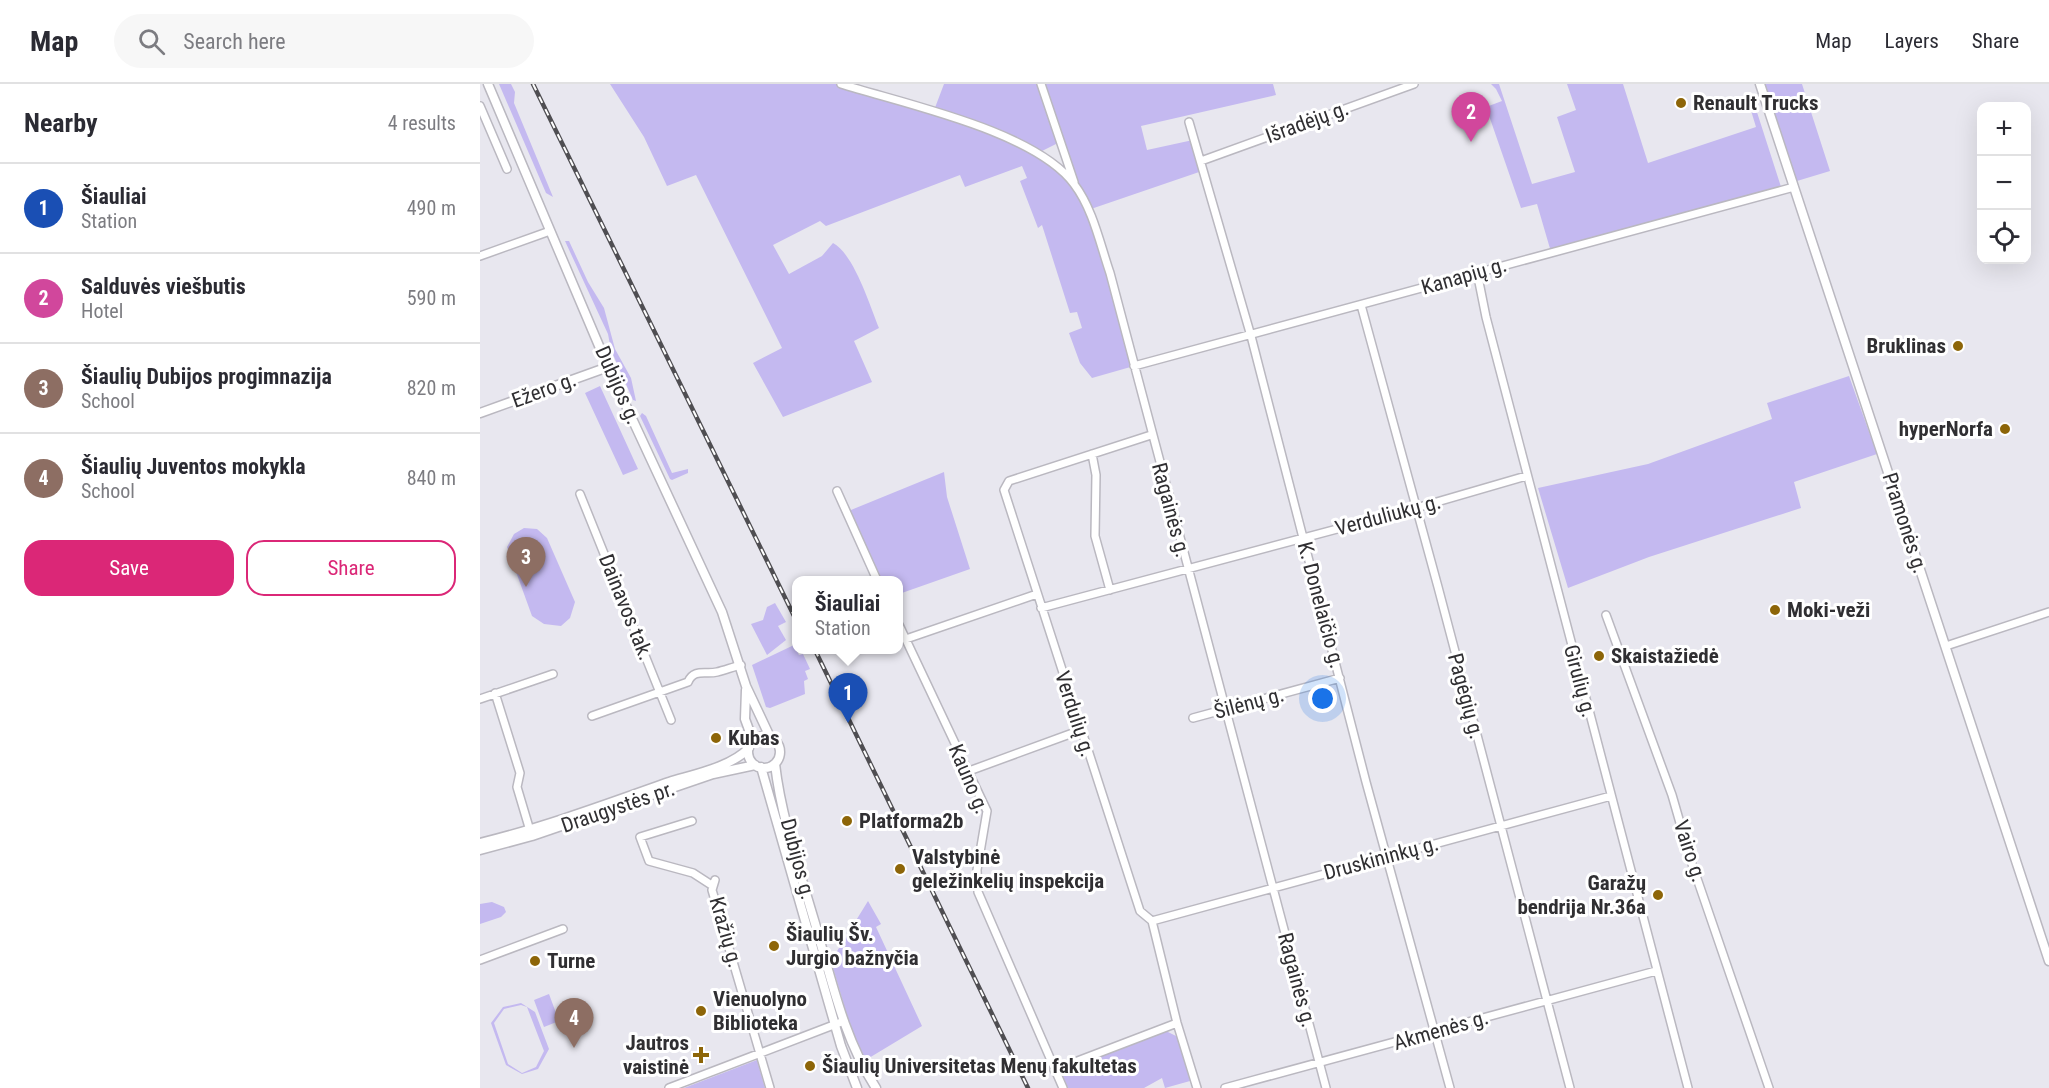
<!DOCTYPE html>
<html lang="en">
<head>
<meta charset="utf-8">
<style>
	:root { --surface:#fff; --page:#f7f7f7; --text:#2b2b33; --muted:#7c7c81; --line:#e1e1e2; --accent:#db2777 }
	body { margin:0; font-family:"Roboto Condensed",sans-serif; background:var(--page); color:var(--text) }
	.controls { position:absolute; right:18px; top:18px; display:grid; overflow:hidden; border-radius:12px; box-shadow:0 6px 24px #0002 }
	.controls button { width:54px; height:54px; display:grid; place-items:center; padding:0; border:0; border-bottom:2px solid var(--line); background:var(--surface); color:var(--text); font:30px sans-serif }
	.you { position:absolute; left:843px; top:615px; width:21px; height:21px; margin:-15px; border:4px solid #fff; border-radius:50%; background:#1a73e8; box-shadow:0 0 0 9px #1a73e833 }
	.badge { display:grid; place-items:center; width:39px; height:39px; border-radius:50%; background:var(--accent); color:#fff; font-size:20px; font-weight:700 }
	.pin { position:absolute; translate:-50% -50px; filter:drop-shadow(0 2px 3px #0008) }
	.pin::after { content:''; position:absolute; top:32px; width:21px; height:18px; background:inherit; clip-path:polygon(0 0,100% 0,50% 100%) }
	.popup { position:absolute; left:312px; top:492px; width:111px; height:78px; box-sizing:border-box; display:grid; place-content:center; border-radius:12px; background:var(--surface); filter:drop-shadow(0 2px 4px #0005); font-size:20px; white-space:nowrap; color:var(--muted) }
	.popup b { font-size:22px; color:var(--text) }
	.popup::after { content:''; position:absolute; left:50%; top:100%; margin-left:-12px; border:12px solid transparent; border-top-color:var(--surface) }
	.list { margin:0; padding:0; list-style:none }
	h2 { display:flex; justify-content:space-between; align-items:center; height:78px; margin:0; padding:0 24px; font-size:26px }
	h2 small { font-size:20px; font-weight:400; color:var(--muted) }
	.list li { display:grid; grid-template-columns:39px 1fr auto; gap:18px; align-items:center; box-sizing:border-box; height:90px; padding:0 24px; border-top:2px solid var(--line) }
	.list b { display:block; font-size:22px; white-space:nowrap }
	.list p { margin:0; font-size:20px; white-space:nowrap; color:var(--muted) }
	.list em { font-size:20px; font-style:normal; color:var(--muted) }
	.actions { display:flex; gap:12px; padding:18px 24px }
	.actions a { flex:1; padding:14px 0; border:2px solid var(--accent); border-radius:18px; text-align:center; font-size:21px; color:var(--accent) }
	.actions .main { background:var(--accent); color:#fff }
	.icon { flex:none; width:33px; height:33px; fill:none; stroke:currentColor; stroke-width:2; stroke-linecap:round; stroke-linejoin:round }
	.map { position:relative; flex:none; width:1569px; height:1004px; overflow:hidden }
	header { display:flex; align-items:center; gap:36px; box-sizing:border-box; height:84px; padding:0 30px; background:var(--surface); border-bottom:2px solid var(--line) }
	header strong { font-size:28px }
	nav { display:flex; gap:33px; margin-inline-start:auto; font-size:21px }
	.search { width:420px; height:54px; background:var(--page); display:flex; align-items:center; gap:15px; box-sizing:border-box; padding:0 21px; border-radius:33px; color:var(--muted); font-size:22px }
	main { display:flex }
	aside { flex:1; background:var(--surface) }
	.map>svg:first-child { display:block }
	.green { fill:#c4b9f0; fill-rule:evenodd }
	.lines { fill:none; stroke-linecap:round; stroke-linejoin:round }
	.minor-casing { stroke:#bab8c0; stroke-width:10 }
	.major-casing { stroke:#bab8c0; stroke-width:11 }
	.minor { stroke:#fff; stroke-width:7 }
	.major { stroke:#fff; stroke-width:8 }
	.rail-casing { stroke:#4f4e52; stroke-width:4.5 }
	.rail { stroke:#fff; stroke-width:2; stroke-dasharray:7; stroke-linecap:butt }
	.poi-dot { fill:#8d6508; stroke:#fff; stroke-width:2 }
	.labels { text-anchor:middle; stroke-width:6; stroke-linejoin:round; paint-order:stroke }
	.poi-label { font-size:21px; font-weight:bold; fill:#302f32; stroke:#fff; text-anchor:start }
	.street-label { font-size:21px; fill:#302f32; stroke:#fff }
</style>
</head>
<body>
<header>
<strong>Map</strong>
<div class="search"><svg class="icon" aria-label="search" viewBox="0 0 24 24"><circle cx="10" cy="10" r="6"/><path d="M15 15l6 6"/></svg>Search here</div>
<nav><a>Map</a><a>Layers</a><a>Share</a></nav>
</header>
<main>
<aside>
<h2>Nearby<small>4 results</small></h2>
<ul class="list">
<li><span class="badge" style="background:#1a4fb4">1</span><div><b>Šiauliai</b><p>Station</p></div><em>490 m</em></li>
<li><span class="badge" style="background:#d1479c">2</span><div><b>Salduvės viešbutis</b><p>Hotel</p></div><em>590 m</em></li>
<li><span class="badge" style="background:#8d6e63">3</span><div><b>Šiaulių Dubijos progimnazija</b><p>School</p></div><em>820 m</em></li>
<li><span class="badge" style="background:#8d6e63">4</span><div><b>Šiaulių Juventos mokykla</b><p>School</p></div><em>840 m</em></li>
</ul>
<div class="actions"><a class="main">Save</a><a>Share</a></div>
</aside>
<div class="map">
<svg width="1569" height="1004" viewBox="0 0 1569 1004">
	<rect width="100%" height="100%" fill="#e8e7ef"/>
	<path class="green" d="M19 0H31L35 8 34 19 73 113 66 109Z
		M130 0H361L453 29 464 0H793L796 11 661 42 667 66 713 56 725 86 608 126 618 152 654 282 612 294 600 279 589 249 602 244 597 228 590 229 562 141 558 144 540 97 547 94 542 82 485 103 480 91 346 142 340 137 293 161 309 190 342 172 353 159C374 170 390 222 399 244L374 257 392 298 303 333 273 279 302 264 216 91 187 102 164 53ZM580 58 593 99 560 68Z
		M1011 0H1019L1052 100 1095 88 1077 33 1096 26 1087 0H1143L1168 79 1276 43 1269 20 1275 22 1302 106 1071 168 1057 120 1041 124 1006 23 1022 17 1016 5Z
		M1285 0H1322L1350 87 1317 97Z
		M85 157H89L108 198 124 224 135 265 151 294 156 317 153 316 131 266 128 250Z
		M1369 292 1397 370 1314 398 1321 424 1169 473 1088 504 1058 404 1168 380 1292 335 1287 319Z
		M120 302 158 385 143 391 105 309Z
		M162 329 166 332 192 389 208 385V389L192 396 190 395 160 332Z
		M464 388 467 413 490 485 419 510V496H397L366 428Z
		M44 444 57 445 67 454 95 518 90 534 81 542 64 540 52 532 27 463 34 450Z
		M295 519 306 538 298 542 306 556 287 571 271 540 283 536 287 523Z
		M314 561 319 571 323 570 330 585 325 587 328 595 324 597 325 610 290 624 286 623 272 581Z
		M388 817 401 840 396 843 442 942 384 977 373 952 351 877Z
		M12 818 24 823 26 828 21 833 0 840V820Z
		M69 910 79 937 64 943 54 916Z
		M41 919 55 928 69 965 58 985 42 990 26 981 11 939 23 923ZM41 921 47 923 64 967 56 983 42 989 28 980 14 939 24 925Z
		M686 947 698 953 710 997 685 1004 682 994 664 1004H588L582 990 585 984Z
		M277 976 285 1004H204Z"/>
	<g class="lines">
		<defs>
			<path id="minor" d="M361 0C424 20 555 47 594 100 613 125 620 160 630 189L846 1004
				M561 0 594 98
				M0 22 27 85
				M709 38 771 252 886 698 970 1004
				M721 77 934 0
				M0 172 70 147
				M997 188 1006 233 1208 1004
				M881 221 958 503 1090 1004
				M654 282 1314 103
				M671 351 529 397 524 406 660 827 672 837 697 939 717 1004
				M612 370 616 391 615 452 630 506
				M357 407 397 496
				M100 410 191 636
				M561 524 936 424 1046 392
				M1126 531 1192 711 1211 777 1289 1004
				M419 541 507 727 497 786 498 808 583 1004
				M426 555 557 510
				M1466 562 1569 528
				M15 609 40 689 37 703 51 750
				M0 615 73 590
				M112 632 208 598C214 584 226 591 237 588 245 586 253 583 261 581
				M713 634 860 594
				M489 687 601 646
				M212 737 160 753 169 777 213 789 233 802
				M235 796 232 806 290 1004
				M672 837 1131 712
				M0 876 83 845
				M574 986 697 939
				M189 1004 364 937
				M745 1004 1176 887"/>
			<path id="major" d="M8 0 128 283 242 528 266 602 290 653
				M1280 0 1569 877
				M0 329 128 283
				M266 606 265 635 273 657
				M268 668a16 16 0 1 1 32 0a16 16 0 1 1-32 0Z
				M295 680C301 732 319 785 334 836 351 893 363 954 396 1004
				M281 683 361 962 377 1004
				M0 759C65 743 127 720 189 698 215 690 251 683 269 664
				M0 766 52 752 233 690 275 681"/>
		</defs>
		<use href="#minor" class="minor-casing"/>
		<use href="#major" class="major-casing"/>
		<use href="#minor" class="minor"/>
		<use href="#major" class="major"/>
		<defs>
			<path id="rail" d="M53 0 317 538
				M335 566 548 1004"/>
		</defs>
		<use href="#rail" class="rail-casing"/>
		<use href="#rail" class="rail"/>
	</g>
	<g class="poi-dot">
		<circle cx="1201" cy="19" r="6"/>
		<circle cx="1478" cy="262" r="6"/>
		<circle cx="1525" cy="345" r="6"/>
		<circle cx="1295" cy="526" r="6"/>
		<circle cx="1119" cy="572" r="6"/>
		<circle cx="236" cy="654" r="6"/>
		<circle cx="367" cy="737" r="6"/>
		<circle cx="420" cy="785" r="6"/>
		<circle cx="1178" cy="811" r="6"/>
		<circle cx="294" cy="862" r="6"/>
		<circle cx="55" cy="877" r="6"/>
		<circle cx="221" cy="927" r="6"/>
		<path d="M218 962h6v6h6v6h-6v6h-6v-6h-6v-6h6z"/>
		<circle cx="330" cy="982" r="6"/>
	</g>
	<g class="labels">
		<g class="poi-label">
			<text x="1213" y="26">Renault Trucks</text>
			<text x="1466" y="269" text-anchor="end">Bruklinas</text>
			<text x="1513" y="352" text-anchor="end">hyperNorfa</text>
			<text x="1307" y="533">Moki-veži</text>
			<text x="1131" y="579">Skaistažiedė</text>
			<text x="248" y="661">Kubas</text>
			<text x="379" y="744">Platforma2b</text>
			<text x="432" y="780">Valstybinė<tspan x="432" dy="24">geležinkelių inspekcija</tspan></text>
			<text x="1166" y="806" text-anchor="end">Garažų<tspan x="1166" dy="24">bendrija Nr.36a</tspan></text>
			<text x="306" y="857">Šiaulių Šv.<tspan x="306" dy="24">Jurgio bažnyčia</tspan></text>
			<text x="67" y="884">Turne</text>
			<text x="233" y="922">Vienuolyno<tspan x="233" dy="24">Biblioteka</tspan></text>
			<text x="209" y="966" text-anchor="end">Jautros<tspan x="209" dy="24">vaistinė</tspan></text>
			<text x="342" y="989">Šiaulių Universitetas Menų fakultetas</text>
		</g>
		<g class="street-label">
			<text transform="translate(827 38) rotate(-20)" y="7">Išradėjų g.</text>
			<text transform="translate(984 192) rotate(-16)" y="7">Kanapių g.</text>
			<text transform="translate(138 301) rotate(66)" y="7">Dubijos g.</text>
			<text transform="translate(64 306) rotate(-20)" y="7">Ežero g.</text>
			<text transform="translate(691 426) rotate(75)" y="7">Ragainės g.</text>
			<text transform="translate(908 431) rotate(-15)" y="7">Verduliukų g.</text>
			<text transform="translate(1425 439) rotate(72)" y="7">Pramonės g.</text>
			<text transform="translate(841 521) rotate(75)" y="7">K. Donelaičio g.</text>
			<text transform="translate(146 523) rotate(68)" y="7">Dainavos tak.</text>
			<text transform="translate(1100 597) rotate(75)" y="7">Girulių g.</text>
			<text transform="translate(986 612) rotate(75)" y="7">Pagėgių g.</text>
			<text transform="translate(769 619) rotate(-15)" y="7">Šilėnų g.</text>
			<text transform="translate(595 630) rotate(72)" y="7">Verdulių g.</text>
			<text transform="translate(489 695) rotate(67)" y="7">Kauno g.</text>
			<text transform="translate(138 723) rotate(-19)" y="7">Draugystės pr.</text>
			<text transform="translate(1210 767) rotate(72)" y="7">Vairo g.</text>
			<text transform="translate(901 774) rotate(-15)" y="7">Druskininkų g.</text>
			<text transform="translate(318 775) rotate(75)" y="7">Dubijos g.</text>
			<text transform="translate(246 848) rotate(74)" y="7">Kražių g.</text>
			<text transform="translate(817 896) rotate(75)" y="7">Ragainės g.</text>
			<text transform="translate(961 946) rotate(-16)" y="7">Akmenės g.</text>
		</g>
	</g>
</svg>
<div class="controls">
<button>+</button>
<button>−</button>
<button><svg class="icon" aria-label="locate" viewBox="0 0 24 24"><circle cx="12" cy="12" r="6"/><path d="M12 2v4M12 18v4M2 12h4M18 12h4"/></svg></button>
</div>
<div class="you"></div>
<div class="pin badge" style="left:368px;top:639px;background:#1a4fb4">1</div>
<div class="popup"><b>Šiauliai</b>Station</div>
<div class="pin badge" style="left:991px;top:58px;background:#d1479c">2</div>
<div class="pin badge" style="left:46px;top:503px;background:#8d6e63">3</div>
<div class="pin badge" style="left:94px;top:964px;background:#8d6e63">4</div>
</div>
</main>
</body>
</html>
